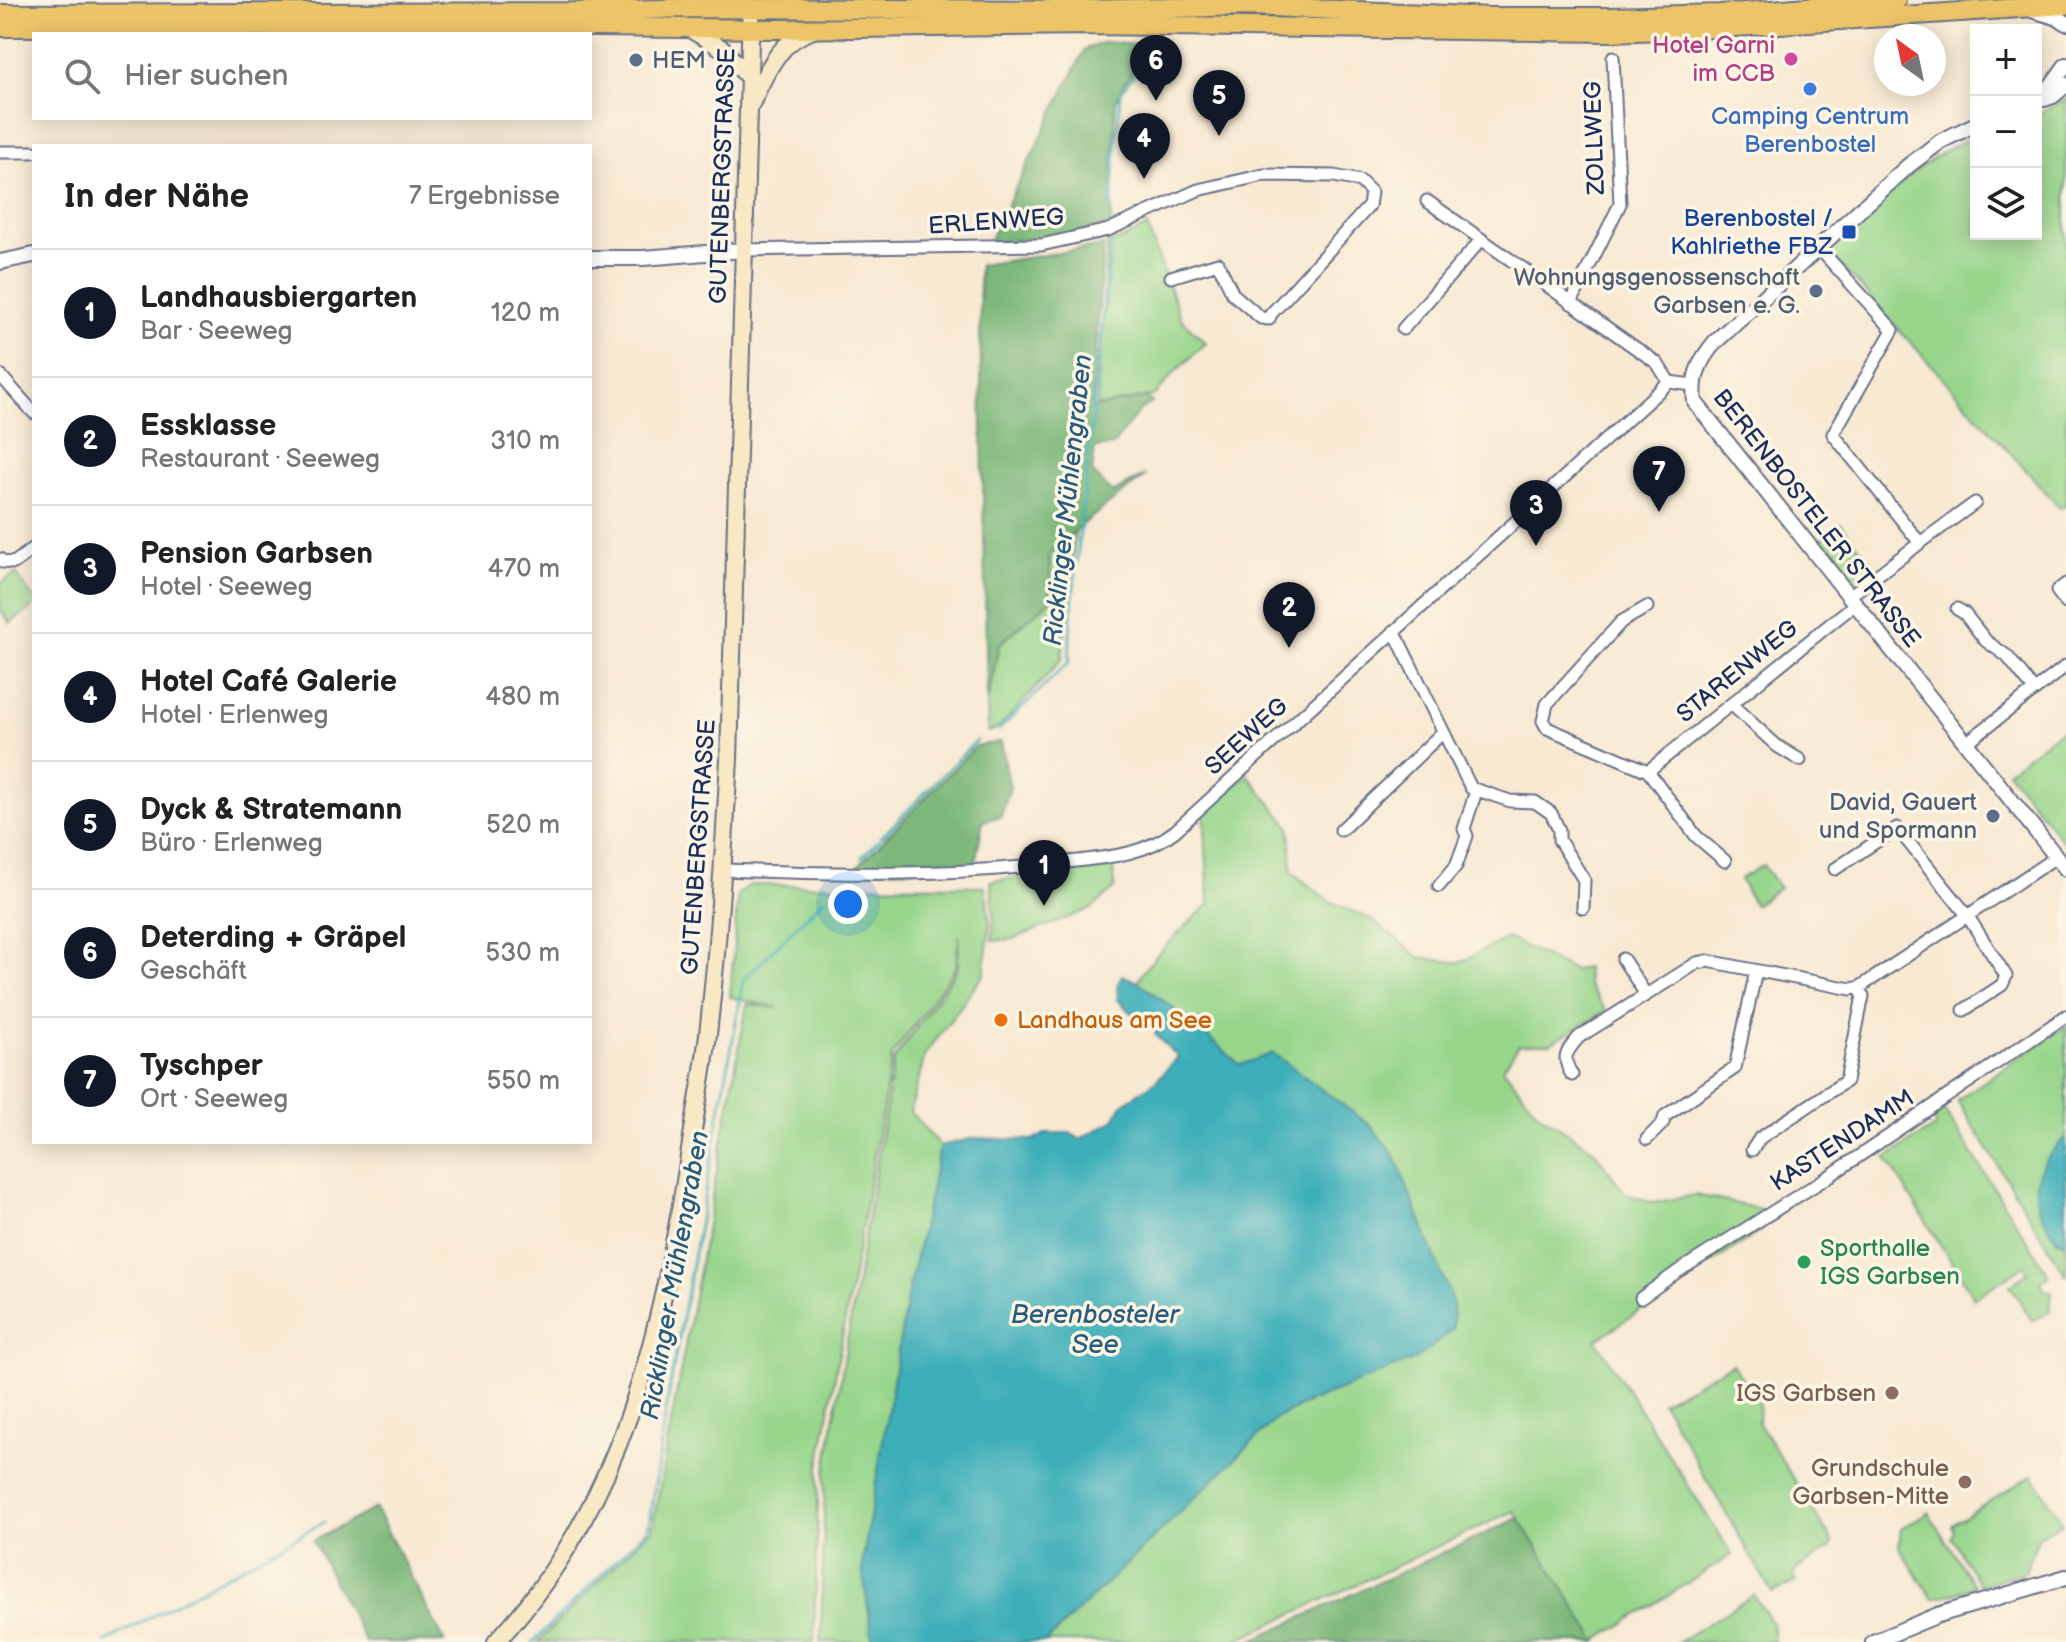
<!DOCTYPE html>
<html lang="de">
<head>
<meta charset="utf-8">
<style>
	:root { --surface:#fff; --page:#f2f2f2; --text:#222; --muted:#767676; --line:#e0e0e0; --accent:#111827 }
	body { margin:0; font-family:"Balsamiq Sans",sans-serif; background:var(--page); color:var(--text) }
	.controls { position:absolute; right:24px; top:24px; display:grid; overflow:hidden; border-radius:0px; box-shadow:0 4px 20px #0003 }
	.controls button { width:72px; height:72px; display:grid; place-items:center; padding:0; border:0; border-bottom:2px solid var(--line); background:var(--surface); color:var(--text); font:40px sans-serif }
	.compass { position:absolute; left:1874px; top:24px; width:72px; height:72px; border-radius:50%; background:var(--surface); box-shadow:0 4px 20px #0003; rotate:327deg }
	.you { position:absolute; left:848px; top:904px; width:28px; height:28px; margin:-20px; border:6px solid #fff; border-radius:50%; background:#1a73e8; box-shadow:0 0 0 12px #1a73e833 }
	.badge { display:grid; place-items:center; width:52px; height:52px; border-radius:50%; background:var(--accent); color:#fff; font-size:26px; font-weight:700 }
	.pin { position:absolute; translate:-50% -66px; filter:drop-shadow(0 2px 4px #0008) }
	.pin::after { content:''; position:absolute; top:42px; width:28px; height:24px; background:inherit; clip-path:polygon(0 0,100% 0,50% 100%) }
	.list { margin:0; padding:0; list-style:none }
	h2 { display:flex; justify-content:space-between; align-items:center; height:104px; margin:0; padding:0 32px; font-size:34px }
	h2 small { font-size:26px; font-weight:400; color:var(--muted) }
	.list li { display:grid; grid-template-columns:52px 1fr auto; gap:24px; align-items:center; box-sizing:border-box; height:128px; padding:0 32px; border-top:2px solid var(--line) }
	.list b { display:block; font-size:30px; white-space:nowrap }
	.list p { margin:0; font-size:26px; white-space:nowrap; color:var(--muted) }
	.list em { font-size:26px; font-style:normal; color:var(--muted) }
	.icon { flex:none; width:44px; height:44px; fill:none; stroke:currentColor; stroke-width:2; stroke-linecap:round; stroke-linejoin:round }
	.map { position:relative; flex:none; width:2066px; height:1642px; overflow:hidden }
	.search { position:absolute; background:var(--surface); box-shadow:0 4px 20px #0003; left:32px; top:32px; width:560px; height:88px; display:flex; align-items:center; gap:20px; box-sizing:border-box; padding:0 28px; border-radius:0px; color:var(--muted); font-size:30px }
	.panel { position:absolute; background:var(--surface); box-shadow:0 4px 20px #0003; left:32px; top:144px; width:560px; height:1000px; border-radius:0px }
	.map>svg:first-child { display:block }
	.green { fill:#98d68c; stroke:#5a8275; stroke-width:2 }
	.forest { fill:#7ab778; stroke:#4a736b; stroke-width:2 }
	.water { fill:#3eafb9; stroke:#2c6f8c; stroke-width:2 }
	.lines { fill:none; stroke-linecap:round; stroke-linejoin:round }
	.stream { stroke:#3eafb9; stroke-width:3 }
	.minor-casing { stroke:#687087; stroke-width:15 }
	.tertiary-casing { stroke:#687087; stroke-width:18 }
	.secondary-casing { stroke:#687087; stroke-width:20 }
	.primary-casing { stroke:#687087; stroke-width:22 }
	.minor { stroke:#fff; stroke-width:11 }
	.tertiary { stroke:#fff; stroke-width:14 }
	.secondary { stroke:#f8e8c3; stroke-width:16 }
	.primary { stroke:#edc569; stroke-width:18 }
	.hotel-dot { fill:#d1479c; stroke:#fcf5e5; stroke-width:3 }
	.service-dot { fill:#5c6f8a; stroke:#fcf5e5; stroke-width:3 }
	.shop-dot { fill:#3f7fe0; stroke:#fcf5e5; stroke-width:3 }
	.transit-dot { fill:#1a4fb4; stroke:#fcf5e5; stroke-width:3 }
	.food-dot { fill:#e8710a; stroke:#fcf5e5; stroke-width:3 }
	.leisure-dot { fill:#2e9e5b; stroke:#fcf5e5; stroke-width:3 }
	.education-dot { fill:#8d6e63; stroke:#fcf5e5; stroke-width:3 }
	.labels { text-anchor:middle; stroke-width:7; stroke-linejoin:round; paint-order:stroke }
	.hotel-label { font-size:24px; fill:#b23c85; stroke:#fcf5e5; text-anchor:end }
	.service-label { font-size:24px; fill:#4e5e75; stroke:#fcf5e5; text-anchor:end }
	.shop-label { font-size:24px; fill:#366cbe; stroke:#fcf5e5 }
	.street-label { font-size:24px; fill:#1b2f5e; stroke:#fcf5e5 }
	.transit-label { font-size:24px; fill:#164399; stroke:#fcf5e5; text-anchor:end }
	.food-label { font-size:24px; fill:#c56008; stroke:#fcf5e5; text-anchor:start }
	.leisure-label { font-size:24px; fill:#27864d; stroke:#fcf5e5; text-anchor:start }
	.education-label { font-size:24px; fill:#785e54; stroke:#fcf5e5; text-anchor:end }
	.water-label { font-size:26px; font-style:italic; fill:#275c7e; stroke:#fcf5e5 }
</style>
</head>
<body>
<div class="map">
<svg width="2066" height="1642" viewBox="0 0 2066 1642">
	<rect width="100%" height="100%" fill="#fcf5e5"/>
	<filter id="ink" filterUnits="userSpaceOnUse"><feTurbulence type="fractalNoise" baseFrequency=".0125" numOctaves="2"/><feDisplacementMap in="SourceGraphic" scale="16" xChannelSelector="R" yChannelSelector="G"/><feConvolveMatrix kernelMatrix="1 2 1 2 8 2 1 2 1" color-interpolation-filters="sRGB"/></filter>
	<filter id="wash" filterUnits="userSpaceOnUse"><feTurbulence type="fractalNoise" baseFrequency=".006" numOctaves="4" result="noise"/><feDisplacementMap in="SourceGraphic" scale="32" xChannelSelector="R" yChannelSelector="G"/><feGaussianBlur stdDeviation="1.8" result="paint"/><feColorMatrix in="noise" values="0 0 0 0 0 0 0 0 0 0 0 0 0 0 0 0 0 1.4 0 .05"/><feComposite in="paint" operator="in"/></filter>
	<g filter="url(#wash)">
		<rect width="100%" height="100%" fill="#f8e9d2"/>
		<path class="green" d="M2066 99V505L2060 508 1829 252C1871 213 1921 155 1976 136V234H2036V115Z
			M1147 226 1181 319 1206 343 1172 375 1156 395 1097 407 1107 243 1128 237Z
			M1841 524 1874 566 1852 583 1818 542Z
			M1076 527 1062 659 999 728 988 732 987 703 999 644 1052 599 1049 555Z
			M16 573 34 599V606L10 623 0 609V584Z
			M2066 727V845L2007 771Z
			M1248 775 1290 827 1292 872 1329 901 1371 919 1419 957 1459 963 1507 938 1573 970 1586 968 1588 985 1606 1011 1550 1043 1519 1045 1503 1068 1538 1113 1593 1149 1625 1193 1652 1203 1696 1195 1760 1209V1231L1596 1340 1732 1555 1596 1641 1514 1511 1232 1642H1046L1277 1418 1302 1405 1240 1065 1189 1020 1138 982C1140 967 1195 918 1209 904L1204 811Z
			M1763 865 1779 888 1754 905 1740 879Z
			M1113 867 1115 888 1091 909 1013 939 992 941 994 921 991 881Z
			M750 885 985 886 990 923 984 974 925 1055 910 1112 940 1146 907 1298 862 1565 873 1642H821L825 1474 894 1060 958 968 959 935 956 967 892 1056 819 1467 814 1642H538L652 1529 747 1004 778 1008 730 997 738 894Z
			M2066 1026V1140L2063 1141 2057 1240 2066 1243V1275L1957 1100Z
			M1943 1108 2049 1275 2041 1280 2044 1290 2052 1291 2050 1312 2032 1321 2010 1285 2028 1273 2024 1266 1974 1298 1886 1158 1936 1126 1931 1116Z
			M1732 1364 1759 1402 1758 1422 1832 1541 1831 1547 1796 1570 1794 1575 1796 1582 1772 1593 1662 1402Z
			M2033 1475 2063 1524 2039 1536 2025 1572 1980 1585 1951 1537 1954 1530 1952 1525Z
			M1928 1512 1975 1587 1933 1599 1899 1547 1901 1529Z
			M1754 1595 1772 1623 1774 1642H1678Z"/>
		<path class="forest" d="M1105 42 1149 46 1125 82 1116 101 1111 225 1050 238 988 243 1085 49Z
			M1103 246 1092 406 1097 407 1147 397 1152 403 1140 410 1113 445 1095 448 1092 472 1112 493 1146 475C1113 502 1078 525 1049 555L1052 599 999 644 987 703 979 265Z
			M1001 742 1010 788 1001 816 983 821 974 868 854 870 976 746Z
			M375 1508 445 1642H365L313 1541Z
			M1519 1518 1597 1642H1248Z"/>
		<path class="water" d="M1122 975 1138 982 1189 1020 1240 1065 1273 1053 1371 1126 1395 1156 1453 1303V1329L1418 1358 1302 1405 1277 1418 1046 1642H873L862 1565 907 1298 940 1146 974 1138 1033 1140 1047 1133H1070L1080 1139 1113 1121 1124 1103 1156 1081 1178 1057 1155 1035 1159 1019 1152 1013 1135 1016 1118 1000 1117 986Z
			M2063 1140H2066V1243C2056 1240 2053 1235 2048 1226 2026 1192 2035 1167 2063 1140Z"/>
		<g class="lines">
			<path class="stream" d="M1111 210 1121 92 1154 46
				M999 730 1069 662 1071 615 1111 245
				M862 857 977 740
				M105 1642 324 1522
				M533 1642 648 1529 671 1380 744 979 824 899"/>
		</g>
	</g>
	<g filter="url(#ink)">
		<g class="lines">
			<defs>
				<path id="minor" d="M0 152H34
					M1427 201 1657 363 1669 382
					M1819 248 1893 330 1833 434 1920 543 1848 597
					M743 250 1041 245 1108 230 1198 190 1264 175 1334 176 1360 181 1371 192 1369 206 1271 314 1269 319 1261 318 1233 294 1218 263 1171 277
					M1571 303 1620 204 1613 57
					M1403 329 1481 240
					M0 375 34 413
					M1920 543 1975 503
					M0 559 3 562 14 563 34 548
					M2066 584 2057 591 2066 603
					M1647 607 1621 622 1547 704 1543 721 1547 728 1648 771 1696 836 1725 861
					M1957 609 1964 613 1986 641 2007 656 2034 690
					M1394 631 1471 788 1510 801 1535 802 1551 813 1559 830V840L1584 880 1583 908
					M1731 704 1777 746 1800 760
					M1966 743 2066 666
					M1648 771 1854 605
					M1341 830 1443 732
					M1835 869 1897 828 1967 915 2006 976 2002 985 1964 1010
					M723 870C835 874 947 877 1059 863 1100 858 1142 857 1175 831L1669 382 1693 385
					M1439 886 1456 866 1467 836 1464 829 1476 791
					M1623 959 1646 995
					M1572 1075C1561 1057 1566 1052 1579 1037L1697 963 1708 961 1851 989 1860 987 2056 857
					M1647 1139 1663 1123 1665 1116 1735 1068 1756 971
					M1752 1150 1760 1138 1846 1081 1863 996 1860 987
					M1641 1298 1677 1272 1828 1177 2066 1016"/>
				<path id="tertiary" d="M2032 10 2056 17 2066 23
					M2036 99 2051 86 2066 65
					M2044 99 2053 96 2066 85
					M1976 124 1941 141 1908 166 1715 342C1699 361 1692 377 1695 402L2066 869
					M590 258H643L743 250
					M0 262 34 255
					M1873 1642 1938 1615 2066 1577"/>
				<path id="secondary" d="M690 29 723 49 748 77
					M751 104C766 73 778 41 813 30
					M496 1642C624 1505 662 1329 690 1150 696 1108 705 1066 709 1025 719 936 724 848 729 759L751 8"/>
				<path id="primary" d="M0 14 576 12 687 8 1086 10 1252 6 1490 17H1609L1719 14 1896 0
					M0 27 507 26 779 29 1087 25 1609 32 1719 28 2066 5"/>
			</defs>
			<use href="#minor" class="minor-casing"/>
			<use href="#tertiary" class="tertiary-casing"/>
			<use href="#secondary" class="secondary-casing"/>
			<use href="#primary" class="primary-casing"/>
			<use href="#minor" class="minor"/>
			<use href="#tertiary" class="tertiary"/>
			<use href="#secondary" class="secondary"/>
			<use href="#primary" class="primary"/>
		</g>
	</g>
	<circle class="hotel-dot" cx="1791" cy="59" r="8"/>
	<g class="service-dot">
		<circle cx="636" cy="60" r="8"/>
		<circle cx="1816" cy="291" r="8"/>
		<circle cx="1993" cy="816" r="8"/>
	</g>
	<circle class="shop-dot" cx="1810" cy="89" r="8"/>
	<rect class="transit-dot" x="1841" y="224" width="16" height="16" rx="4"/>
	<circle class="food-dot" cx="1001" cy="1020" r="8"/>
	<circle class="leisure-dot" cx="1804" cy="1262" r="8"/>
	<g class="education-dot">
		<circle cx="1892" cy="1393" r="8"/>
		<circle cx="1965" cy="1482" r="8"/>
	</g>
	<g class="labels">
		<g class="hotel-label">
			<text x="1775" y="53">Hotel Garni<tspan x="1775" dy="28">im CCB</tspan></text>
		</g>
		<g class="service-label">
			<text x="652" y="68" text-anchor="start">HEM</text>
			<text x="1800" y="285">Wohnungsgenossenschaft<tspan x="1800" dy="28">Garbsen e. G.</tspan></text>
			<text x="1977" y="810">David, Gauert<tspan x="1977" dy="28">und Spormann</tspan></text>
		</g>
		<g class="shop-label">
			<text x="1810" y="124">Camping Centrum<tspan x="1810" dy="28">Berenbostel</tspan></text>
		</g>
		<g class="street-label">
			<text transform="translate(1594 138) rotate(-92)" y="8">ZOLLWEG</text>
			<text transform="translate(722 176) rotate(-88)" y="8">GUTENBERGSTRASSE</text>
			<text transform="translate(996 221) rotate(-4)" y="8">ERLENWEG</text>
			<text transform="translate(1817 518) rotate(52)" y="8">BERENBOSTELER STRASSE</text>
			<text transform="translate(1737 671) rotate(-39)" y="8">STARENWEG</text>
			<text transform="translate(1246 736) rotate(-42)" y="8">SEEWEG</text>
			<text transform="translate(698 847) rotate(-86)" y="8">GUTENBERGSTRASSE</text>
			<text transform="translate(1842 1140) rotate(-33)" y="8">KASTENDAMM</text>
		</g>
		<g class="transit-label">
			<text x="1833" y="226">Berenbostel /<tspan x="1833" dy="28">Kahlriethe FBZ</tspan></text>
		</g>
		<g class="food-label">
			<text x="1017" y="1028">Landhaus am See</text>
		</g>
		<g class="leisure-label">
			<text x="1820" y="1256">Sporthalle<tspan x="1820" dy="28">IGS Garbsen</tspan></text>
		</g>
		<g class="education-label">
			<text x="1876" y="1401">IGS Garbsen</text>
			<text x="1949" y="1476">Grundschule<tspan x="1949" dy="28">Garbsen-Mitte</tspan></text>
		</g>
		<g class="water-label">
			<text transform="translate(1067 500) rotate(-84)" y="9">Ricklinger Mühlengraben</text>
			<text transform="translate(674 1275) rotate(-80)" y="9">Ricklinger Mühlengraben</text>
			<text x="1095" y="1323">Berenbosteler<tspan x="1095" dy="30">See</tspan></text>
		</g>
	</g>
</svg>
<div class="controls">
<button>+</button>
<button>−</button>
<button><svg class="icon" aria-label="layers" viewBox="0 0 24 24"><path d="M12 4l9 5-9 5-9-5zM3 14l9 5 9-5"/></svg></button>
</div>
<svg class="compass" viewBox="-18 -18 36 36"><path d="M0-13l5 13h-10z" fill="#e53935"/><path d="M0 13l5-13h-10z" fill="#767676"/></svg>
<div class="you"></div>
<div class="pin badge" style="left:1044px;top:906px">1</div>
<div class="pin badge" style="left:1289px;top:648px">2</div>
<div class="pin badge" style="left:1536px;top:546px">3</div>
<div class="pin badge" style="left:1144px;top:179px">4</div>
<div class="pin badge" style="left:1219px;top:136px">5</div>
<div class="pin badge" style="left:1156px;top:101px">6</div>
<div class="pin badge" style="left:1659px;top:512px">7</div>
<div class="search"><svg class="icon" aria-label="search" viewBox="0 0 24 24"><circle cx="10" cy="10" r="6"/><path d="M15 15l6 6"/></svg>Hier suchen</div>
<section class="panel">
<h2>In der Nähe<small>7 Ergebnisse</small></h2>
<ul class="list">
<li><span class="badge">1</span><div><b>Landhausbiergarten</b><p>Bar · Seeweg</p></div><em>120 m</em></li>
<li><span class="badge">2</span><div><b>Essklasse</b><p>Restaurant · Seeweg</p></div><em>310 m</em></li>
<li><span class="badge">3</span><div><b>Pension Garbsen</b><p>Hotel · Seeweg</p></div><em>470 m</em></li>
<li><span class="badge">4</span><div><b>Hotel Café Galerie</b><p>Hotel · Erlenweg</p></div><em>480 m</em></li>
<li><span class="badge">5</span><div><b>Dyck &amp; Stratemann</b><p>Büro · Erlenweg</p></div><em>520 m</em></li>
<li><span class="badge">6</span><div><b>Deterding + Gräpel</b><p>Geschäft</p></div><em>530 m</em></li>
<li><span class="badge">7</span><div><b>Tyschper</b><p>Ort · Seeweg</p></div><em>550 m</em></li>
</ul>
</section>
</div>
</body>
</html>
